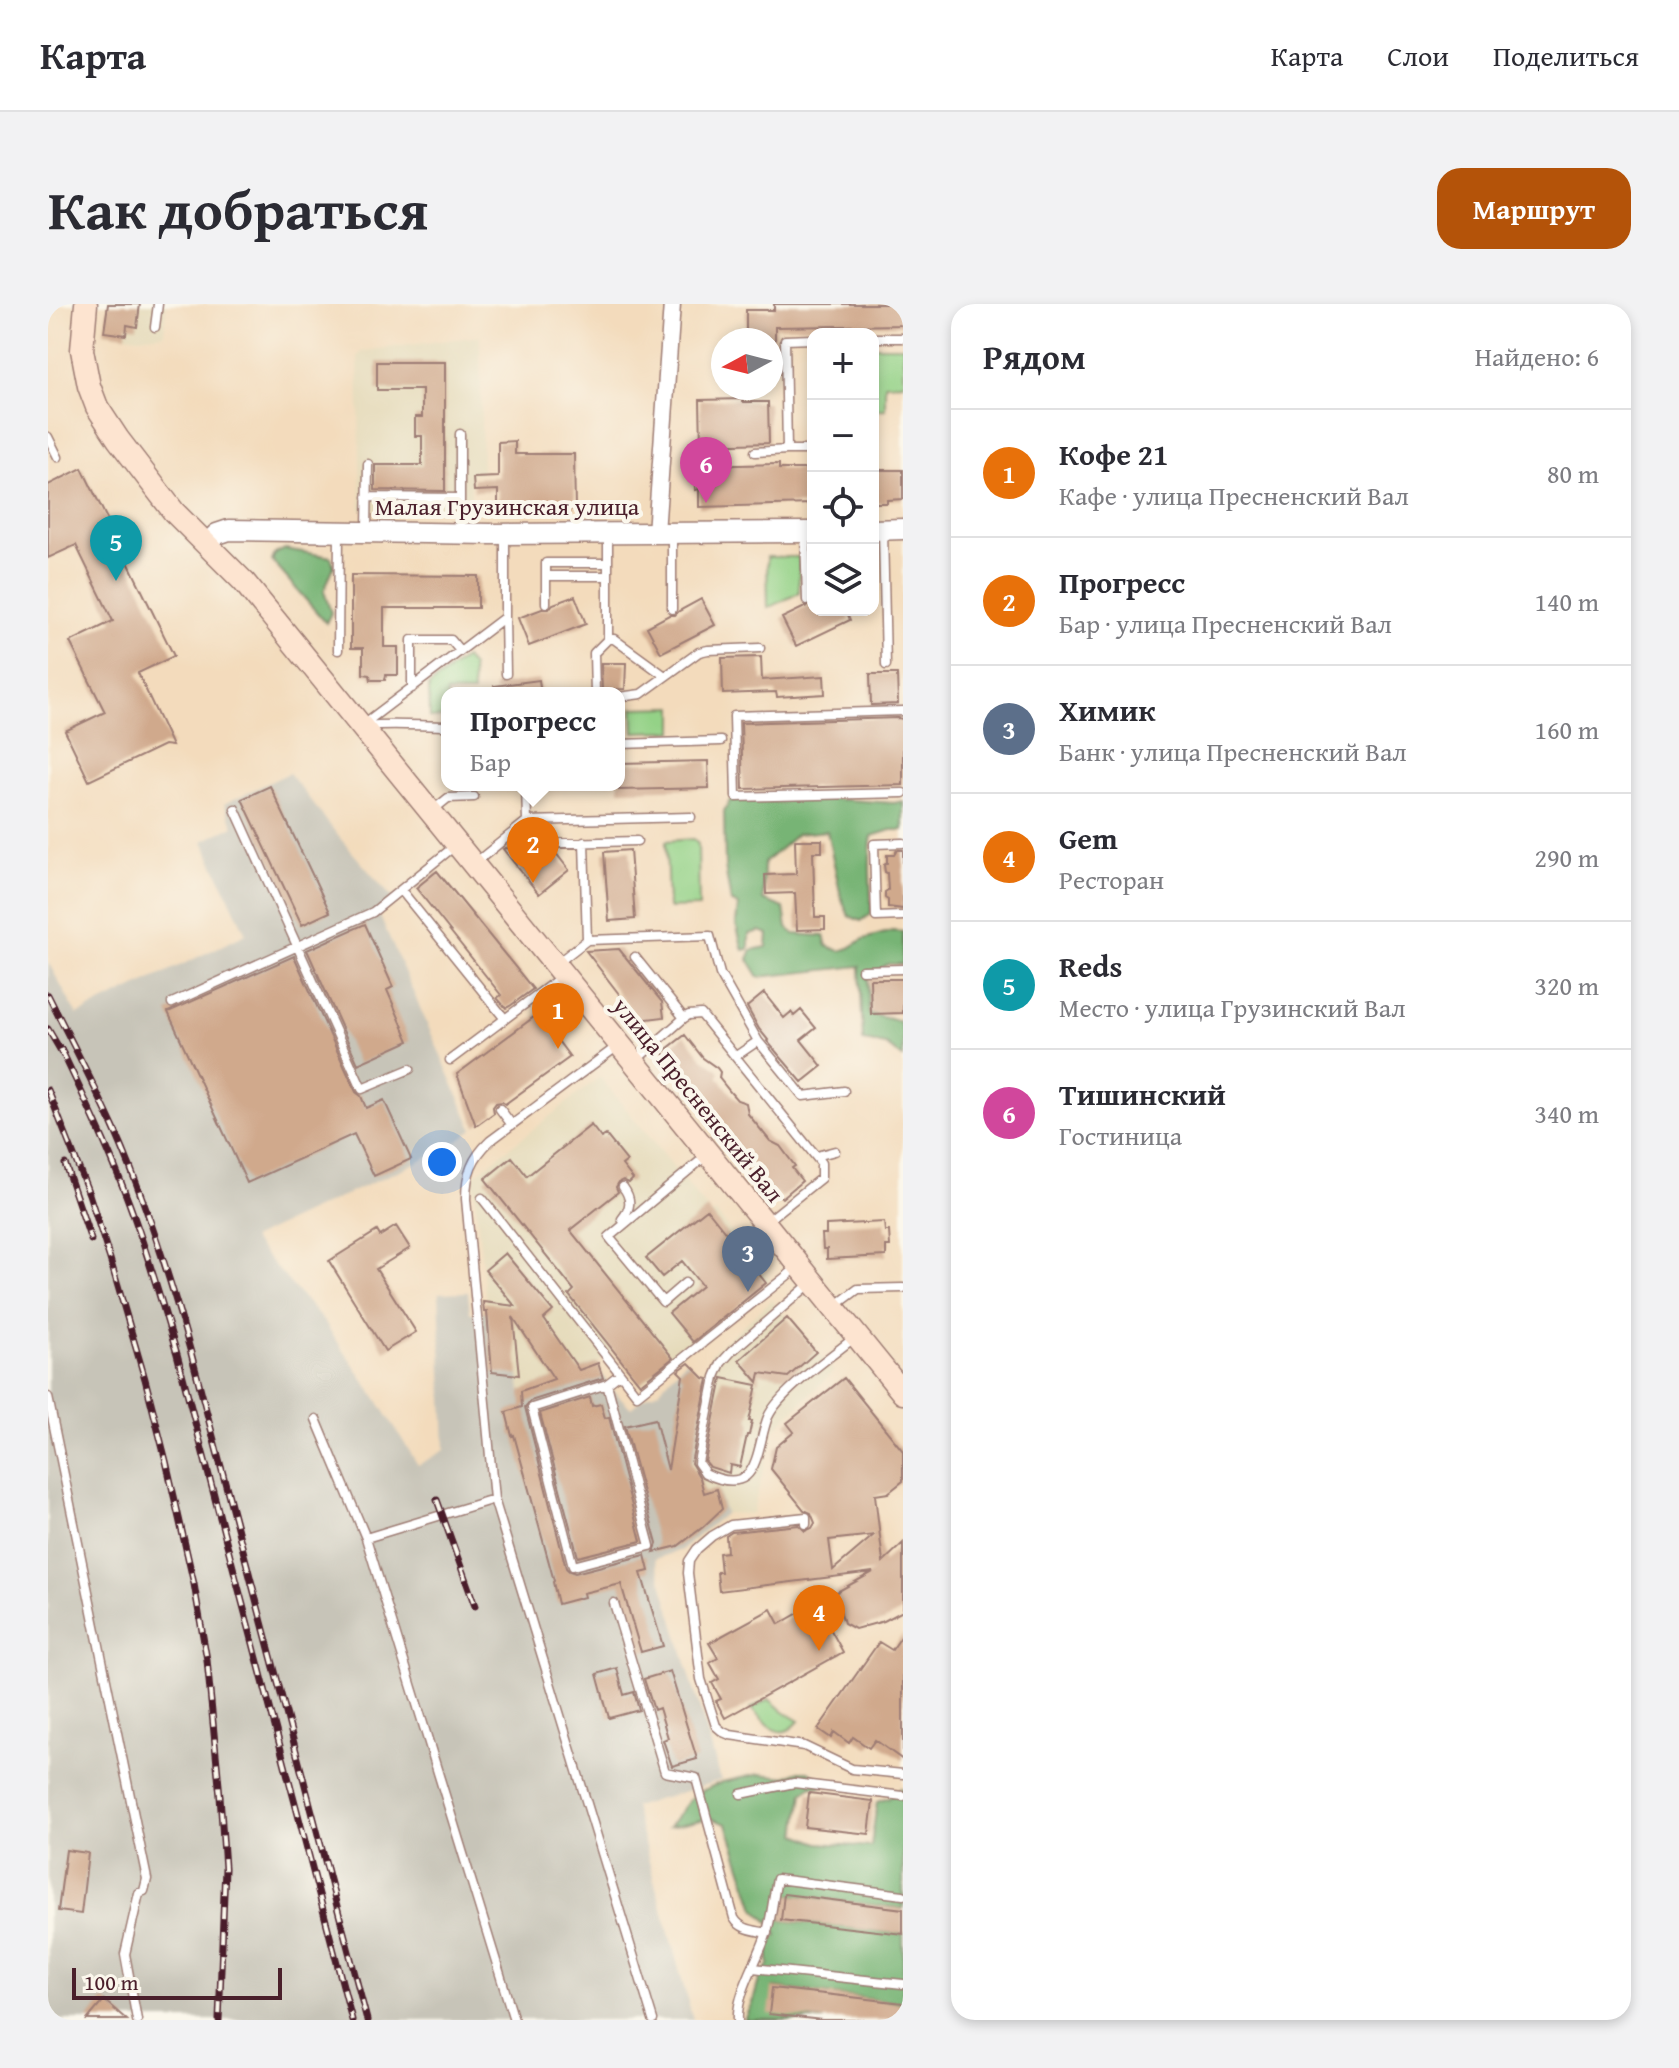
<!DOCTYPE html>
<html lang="ru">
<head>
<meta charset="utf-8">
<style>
	:root { --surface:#fff; --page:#f2f2f3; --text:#2b2b33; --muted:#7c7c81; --line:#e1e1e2; --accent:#b45309 }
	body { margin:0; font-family:"Gentium Book Plus",serif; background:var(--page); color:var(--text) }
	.controls { position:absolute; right:24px; top:24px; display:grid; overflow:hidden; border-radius:16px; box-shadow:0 4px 12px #0003 }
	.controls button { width:72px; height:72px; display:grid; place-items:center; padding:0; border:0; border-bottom:2px solid var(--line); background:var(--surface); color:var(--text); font:40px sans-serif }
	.compass { position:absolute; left:663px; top:24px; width:72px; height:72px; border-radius:50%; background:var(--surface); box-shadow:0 4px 12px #0003; rotate:263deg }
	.scale { position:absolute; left:24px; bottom:20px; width:210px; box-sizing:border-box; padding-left:8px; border:4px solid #4a1f2b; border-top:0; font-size:22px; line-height:28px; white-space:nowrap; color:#4a1f2b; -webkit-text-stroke:6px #fbf7ec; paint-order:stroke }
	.you { position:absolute; left:394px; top:858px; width:28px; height:28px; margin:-20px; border:6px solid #fff; border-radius:50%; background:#1a73e8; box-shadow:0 0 0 12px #1a73e833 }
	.badge { display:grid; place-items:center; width:52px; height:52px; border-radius:50%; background:var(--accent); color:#fff; font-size:26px; font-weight:700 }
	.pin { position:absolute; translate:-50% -66px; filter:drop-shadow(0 2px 4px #0008) }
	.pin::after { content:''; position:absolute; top:42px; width:28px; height:24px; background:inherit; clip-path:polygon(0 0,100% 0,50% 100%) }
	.popup { position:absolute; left:393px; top:383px; width:184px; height:104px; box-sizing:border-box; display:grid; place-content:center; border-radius:16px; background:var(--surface); filter:drop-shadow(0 2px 6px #0005); font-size:26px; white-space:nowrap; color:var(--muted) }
	.popup b { font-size:30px; color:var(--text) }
	.popup::after { content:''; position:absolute; left:50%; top:100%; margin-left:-16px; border:16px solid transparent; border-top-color:var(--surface) }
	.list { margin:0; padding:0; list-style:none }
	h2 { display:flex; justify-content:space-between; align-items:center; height:104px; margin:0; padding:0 32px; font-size:34px }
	h2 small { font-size:26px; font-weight:400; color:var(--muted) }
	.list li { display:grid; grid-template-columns:52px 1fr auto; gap:24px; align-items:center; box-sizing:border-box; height:128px; padding:0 32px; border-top:2px solid var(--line) }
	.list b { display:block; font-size:30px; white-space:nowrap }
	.list p { margin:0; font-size:26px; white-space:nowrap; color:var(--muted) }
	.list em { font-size:26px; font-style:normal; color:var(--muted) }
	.icon { flex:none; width:44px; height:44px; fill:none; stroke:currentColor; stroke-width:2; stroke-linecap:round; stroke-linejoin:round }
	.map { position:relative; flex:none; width:855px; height:1716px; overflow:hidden; border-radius:24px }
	header { display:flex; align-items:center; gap:48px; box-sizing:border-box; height:112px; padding:0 40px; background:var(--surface); border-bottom:2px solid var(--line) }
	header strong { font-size:38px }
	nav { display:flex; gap:44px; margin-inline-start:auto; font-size:28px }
	.intro { display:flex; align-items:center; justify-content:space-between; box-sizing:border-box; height:192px; padding:0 48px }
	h1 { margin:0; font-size:56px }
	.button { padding:20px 36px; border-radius:24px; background:var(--accent); color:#fff; font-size:28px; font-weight:700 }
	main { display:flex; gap:48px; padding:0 48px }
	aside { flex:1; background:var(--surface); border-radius:24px; box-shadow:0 4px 12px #0003 }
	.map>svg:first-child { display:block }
	.built { fill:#e5daba }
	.industrial { fill:#c7c4b8 }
	.green { fill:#94d287; stroke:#6f7859; stroke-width:2 }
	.forest { fill:#77b474; stroke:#606a50; stroke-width:2 }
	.building { fill:#d0a98c; fill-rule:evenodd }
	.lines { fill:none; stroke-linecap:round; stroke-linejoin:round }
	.service-casing { stroke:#9e7d74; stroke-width:11 }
	.minor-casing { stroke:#9e7d74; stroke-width:19 }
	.tertiary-casing { stroke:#9e7d74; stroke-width:23 }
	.secondary-casing { stroke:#9e7d74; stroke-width:25 }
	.service { stroke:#fff; stroke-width:8 }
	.minor { stroke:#fff; stroke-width:16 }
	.tertiary { stroke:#fff; stroke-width:20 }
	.secondary { stroke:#fde4d0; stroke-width:22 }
	.rail-casing { stroke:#4a1f2b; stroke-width:7 }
	.rail { stroke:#fbf7ec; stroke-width:4; stroke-dasharray:12; stroke-linecap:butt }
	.labels { text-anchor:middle; stroke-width:8; stroke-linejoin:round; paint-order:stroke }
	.street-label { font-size:24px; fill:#4a1f2b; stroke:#fbf7ec }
</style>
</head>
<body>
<header>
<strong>Карта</strong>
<nav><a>Карта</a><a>Слои</a><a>Поделиться</a></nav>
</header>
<div class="intro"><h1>Как добраться</h1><a class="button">Маршрут</a></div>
<main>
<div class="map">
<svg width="855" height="1716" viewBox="0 0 855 1716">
	<rect width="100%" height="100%" fill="#fbf7ec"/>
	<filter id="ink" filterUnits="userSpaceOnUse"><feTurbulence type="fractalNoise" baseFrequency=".0125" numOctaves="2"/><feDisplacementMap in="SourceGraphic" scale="16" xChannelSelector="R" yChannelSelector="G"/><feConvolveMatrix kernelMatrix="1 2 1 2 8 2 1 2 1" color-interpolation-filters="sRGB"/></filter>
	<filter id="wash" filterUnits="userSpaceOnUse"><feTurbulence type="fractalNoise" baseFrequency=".006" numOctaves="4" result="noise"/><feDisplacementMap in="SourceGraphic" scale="32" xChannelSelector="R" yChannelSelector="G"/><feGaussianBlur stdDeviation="1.8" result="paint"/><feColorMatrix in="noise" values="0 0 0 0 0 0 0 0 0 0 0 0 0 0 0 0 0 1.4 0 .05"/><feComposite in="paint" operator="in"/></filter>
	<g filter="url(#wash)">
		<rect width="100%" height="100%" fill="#f3dbbc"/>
		<path class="built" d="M60 0H118L116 30 91 33 56 28Z
			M432 32 434 168 423 169V206H313L310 52 315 47Z
			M552 773 664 911 668 909 722 976 593 1081 565 1046 550 1059 473 1087 464 1002 438 999 425 872Z
			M724 996 786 1067 726 1126 704 1210 677 1209 669 1186 656 1189 647 1175 643 1162 647 1151 663 1049Z"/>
		<path class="industrial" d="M241 469 291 533 346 596 331 610 425 825 401 843 203 935 276 1018 331 1098 370 1161 397 1146 391 989 420 988 422 1009 439 1008 444 1068 471 1071 473 1087 550 1059 559 1080 583 1104 594 1095 610 1087 638 1056 656 1074 660 1075 647 1151 643 1162 647 1175 652 1174 656 1189 669 1185 677 1209 633 1246 607 1255 673 1476 586 1503 645 1716H0V658L29 711 198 630 155 537 186 522 176 500Z"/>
		<path class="green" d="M825 42H855V79L837 80V105L825 106Z
			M719 253H751V289L720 304Z
			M417 354 424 363 425 389H399V413L382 414 381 382Z
			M626 403V427L586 428 585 404Z
			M645 535 650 540 651 603 620 604 618 537Z
			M721 1395 736 1408 751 1417C732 1440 719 1420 703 1405Z"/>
		<path class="forest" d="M237 245 283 253 286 262 276 287 283 309 278 319 224 257 227 250Z
			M771 494 846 499 855 497V526H843L824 532C819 558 824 584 823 610L813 617 801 612 793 593 779 527 749 530 716 559 715 596 736 604 739 624 746 630 776 632 779 642 792 647 801 644 816 635 844 627 855 628V660H840L820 672 821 710 851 717 855 728V754L838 741 815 737 812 662 711 673 700 655 704 646 719 643 720 630 712 627 701 630V645L695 646 688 620 690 602 683 598 677 563 676 507 683 495 710 497Z
			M751 1467H761L773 1476V1483L764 1482 755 1489 749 1530 771 1539 823 1543 829 1498 841 1494 853 1484 855 1486V1605L737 1590 734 1616 855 1630V1699L725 1684 774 1716H696L706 1694 711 1676 721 1661 720 1638 729 1631 722 1619 707 1604 679 1520 662 1514 621 1523 646 1490 674 1478 712 1470 738 1473Z"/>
		<g id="blocks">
			<path class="building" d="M60 0H92L89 23 79 21 78 31 56 28Z
				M726 0H855V21L727 23V36H698V6H726Z
				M329 58H397V187L327 186V161H374V132H367V113H374V86H329Z
				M695 95V98H720L721 139 653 141 652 96Z
				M467 137V150H526L527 205 450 206V186L426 187 425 174 450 173V138Z
				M731 160V165H765V200L651 203V185L647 186V162Z
				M34 164 126 352 90 369 124 442 116 441 41 477 17 427 57 408 22 338 65 317 28 241 0 254V181Z
				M825 166H855V195L839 196V199H825Z
				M303 271 430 272V304H336V343H350V371H338L337 376H323L322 371 315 370V344H303Z
				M527 292 538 320 481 342 470 314 494 305H501L505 300Z
				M653 295 667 321 613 349 599 323 621 311H627L631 307Z
				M765 299V306H798L802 316 748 342 734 314Z
				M713 353 714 376 776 372 777 390 729 393 728 388 675 390 674 354Z
				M553 359H578L577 385 554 386Z
				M822 370H849L850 400 823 401Z
				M491 376 493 389H447L446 382Z
				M850 414 855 415V481L695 485 693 419Z
				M660 457 661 484 571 486V459Z
				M222 482 282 608 254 621 194 495Z
				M747 536H774V548H765L767 613H777V625L749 626 747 589 718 590 717 571 748 570Z
				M457 544 487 547 492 553 500 547 507 548 521 566 491 590 455 545Z
				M582 546 587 615 561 617 556 548Z
				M849 546H855V605L840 603V596L837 594V588L840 586 839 569 837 568 836 561 839 559V551H846Z
				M389 567 485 685 462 702 458 704 449 694 453 691 368 584Z
				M317 620 345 683 339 686 361 737 310 760 259 646Z
				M571 645 614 698 616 713 591 716 538 647Z
				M246 652 308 788 313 792 318 804 336 796 363 855 326 872 306 830 199 879 120 708Z
				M822 675H855V709L823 710Z
				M716 689 736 714 743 708 746 712 753 706 768 724 753 736 774 762 754 778 719 737 720 736 711 725 699 703Z
				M490 710 522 753 457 800 454 798 448 799 445 803 446 809 428 822 409 770Z
				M637 731 655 754 669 764 672 768 671 774 683 789 689 796 698 799 700 810 722 837 732 842 747 862 744 864 754 877 734 894 727 887 723 890 620 761 623 758 615 748Z
				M543 821 553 834 558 831 579 857 574 861 585 875 581 879 575 876 571 878 568 883 570 888 522 926 625 1054 592 1080 521 991 526 986 437 875 464 853 479 872Z
				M659 905 718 979 645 1038 621 1009 654 982 634 957 614 973 598 954Z
				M836 918 837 927H841L842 942H838V952L779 955V945H775L774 930H778V921Z
				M348 922 362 944 328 965 368 1028 337 1047 281 957 329 927 332 932Z
				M457 949 505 1007 496 1015 531 1066 550 1059 555 1074 482 1097 477 1103 518 1264 521 1267 527 1269 597 1251 601 1267 593 1269 615 1342 593 1348 573 1280 535 1289 536 1293 510 1300 505 1278 506 1277 466 1131 464 1132 458 1108 474 1103 473 1087 506 1075 465 1013 471 1071 444 1068 439 1008H436L435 998 467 1002 437 966Z
				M739 1014 768 1048 740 1073 712 1069 710 1078 691 1056Z
				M641 1059 656 1074 660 1075 643 1159 652 1174 656 1189 669 1185 674 1205 655 1223 630 1242 606 1248 609 1240 577 1122 607 1115 620 1166 635 1072 630 1067Z
				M674 1074 709 1081 701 1117H704L701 1131H699L692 1163 682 1161 681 1169 662 1163 657 1157Z
				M796 1074 855 1147V1177L840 1189 827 1191 835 1258 855 1239V1307L836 1317 807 1325 796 1319 787 1289 825 1268 671 1287 669 1268H673L671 1249 679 1248 678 1232 684 1228 751 1221 757 1227 764 1224 767 1219 763 1209 756 1206 723 1165 728 1143 746 1128 739 1119ZM826 1231 785 1266 781 1236Z
				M542 1093 544 1102 553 1100 557 1114 561 1113 593 1237 530 1253 492 1109Z
				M768 1299 795 1348 677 1414 668 1397 673 1395 664 1379 671 1375 662 1359 670 1354 661 1339 723 1305 731 1320Z
				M855 1330V1456L827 1436 821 1444 805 1433 801 1439 786 1428 783 1434 770 1425 831 1338 844 1346Z
				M569 1364 576 1391 586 1388 591 1406 561 1414 549 1370Z
				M622 1367 649 1455 624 1462 615 1436 620 1434 611 1404 606 1406 596 1375Z
				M761 1489 825 1497 821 1530 757 1523Z
				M18 1546 40 1549 33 1610 10 1607Z
				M736 1590 855 1605V1630L733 1616Z
				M724 1684 855 1699V1716H774L721 1710Z
				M56 1696 79 1716H39Z"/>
		</g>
	</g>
	<g filter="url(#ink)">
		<use href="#blocks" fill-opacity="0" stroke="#9e7d74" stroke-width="2"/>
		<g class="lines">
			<defs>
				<path id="service" d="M107 23 110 0
					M825 34H855
					M765 35 737 36 739 146H765
					M412 130V229
					M0 133 10 153
					M707 148 739 146
					M319 193 412 194
					M835 226 838 361
					M319 227 320 160
					M757 229 759 296
					M498 272H560
					M498 299V259H560
					M624 305V230
					M457 313 458 370
					M560 335V229
					M290 346 291 228
					M364 384V336H403L412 347
					M547 389 546 349 560 335H566L617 372
					M571 393 593 390 651 348 660 346 712 344
					M855 407 686 412 688 493 855 489
					M313 422 457 313V231
					M318 422C345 419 372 422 399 422
					M571 440 673 437
					M478 481 479 517 643 513
					M187 505 314 785 362 765
					M384 507 400 494 426 493
					M469 526 480 540 589 537
					M536 538 539 636
					M855 539 826 540 828 613 855 612
					M427 559 479 517
					M353 586 457 715
					M587 653 636 714
					M507 661 539 636 662 632 672 670 710 737 755 792 796 787
					M814 666 855 665
					M124 699 325 608 408 541
					M571 741 442 837C424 854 418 870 418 895L446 1195 605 1716
					M688 752 710 737
					M402 756 513 673
					M586 758 636 714 641 711 653 710 773 859V874L717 919
					M452 805 464 821
					M768 852 787 847
					M575 883C584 895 583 904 574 915L577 919
					M434 894 589 1091 750 963
					M637 979 615 998 561 933 658 852
					M763 979 684 1047 673 1059 667 1073 651 1153 650 1159 657 1169C669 1175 686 1181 698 1172 711 1162 713 1129 720 1113 732 1087 784 1052 807 1033
					M786 1003 810 985 855 984
					M559 1080 602 1242 525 1262 484 1104 559 1080 572 1070
					M0 1093 99 1575 96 1587 91 1589 77 1650 89 1716
					M268 1115 318 1234 466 1716
					M758 1220V1213L683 1221 664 1232 649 1245 641 1257 640 1269 653 1375 668 1422 675 1428 682 1431 756 1442 804 1465 855 1470
					M318 1234 446 1195
					M566 1299 617 1468 648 1474 686 1614C693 1626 706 1626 719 1629
					M693 1490 746 1479 855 1492
					M705 1664 855 1680
					M690 1716C688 1690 710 1656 718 1631 724 1613 725 1593 729 1575L855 1591"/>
				<path id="minor" d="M608 229 624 0"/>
				<path id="tertiary" d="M825 226 855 225
					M159 240 169 230 181 226 443 230 765 228"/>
				<path id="secondary" d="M38 0 34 46 41 82 49 103 70 135 126 208 196 278 855 1089"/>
			</defs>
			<use href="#service" class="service-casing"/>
			<use href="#minor" class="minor-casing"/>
			<use href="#tertiary" class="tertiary-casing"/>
			<use href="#secondary" class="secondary-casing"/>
			<use href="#service" class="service"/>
			<use href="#minor" class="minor"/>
			<use href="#tertiary" class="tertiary"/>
			<use href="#secondary" class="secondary"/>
			<defs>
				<path id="rail" d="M0 691C23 737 47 782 68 829 99 900 122 974 143 1049L319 1716
					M0 725 17 754
					M13 745C36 793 59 841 78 891 98 943 113 997 129 1050L304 1716
					M0 786 41 890 62 955 97 1075 118 1157 146 1280 159 1356 172 1492 177 1564 171 1716
					M17 860 43 936
					M389 1196 427 1302"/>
			</defs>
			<use href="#rail" class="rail-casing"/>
			<use href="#rail" class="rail"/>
		</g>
	</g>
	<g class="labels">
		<g class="street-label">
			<text x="459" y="211">Малая Грузинская улица</text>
			<text transform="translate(650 796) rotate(51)" y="8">улица Пресненский Вал</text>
		</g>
	</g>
</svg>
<div class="controls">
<button>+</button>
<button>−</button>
<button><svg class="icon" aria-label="locate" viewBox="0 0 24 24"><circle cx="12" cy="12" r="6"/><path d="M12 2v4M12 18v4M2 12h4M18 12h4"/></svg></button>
<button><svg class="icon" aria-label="layers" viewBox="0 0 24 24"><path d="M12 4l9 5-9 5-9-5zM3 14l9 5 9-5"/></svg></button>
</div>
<svg class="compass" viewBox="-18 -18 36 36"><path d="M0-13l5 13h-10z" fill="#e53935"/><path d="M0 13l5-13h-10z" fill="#7c7c81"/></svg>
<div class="scale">100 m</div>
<div class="you"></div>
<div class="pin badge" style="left:510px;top:745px;background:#e8710a">1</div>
<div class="pin badge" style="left:485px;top:579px;background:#e8710a">2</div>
<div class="popup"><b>Прогресс</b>Бар</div>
<div class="pin badge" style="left:700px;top:988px;background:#5c6f8a">3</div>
<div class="pin badge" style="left:771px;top:1347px;background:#e8710a">4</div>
<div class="pin badge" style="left:68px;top:277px;background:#0f9aa8">5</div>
<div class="pin badge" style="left:658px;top:199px;background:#d1479c">6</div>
</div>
<aside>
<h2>Рядом<small>Найдено: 6</small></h2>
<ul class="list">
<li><span class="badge" style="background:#e8710a">1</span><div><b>Кофе 21</b><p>Кафе · улица Пресненский Вал</p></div><em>80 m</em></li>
<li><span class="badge" style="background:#e8710a">2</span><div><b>Прогресс</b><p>Бар · улица Пресненский Вал</p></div><em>140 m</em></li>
<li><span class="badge" style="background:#5c6f8a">3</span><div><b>Химик</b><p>Банк · улица Пресненский Вал</p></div><em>160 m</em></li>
<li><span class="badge" style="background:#e8710a">4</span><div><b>Gem</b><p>Ресторан</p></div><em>290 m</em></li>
<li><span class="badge" style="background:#0f9aa8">5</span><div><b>Reds</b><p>Место · улица Грузинский Вал</p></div><em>320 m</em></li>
<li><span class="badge" style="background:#d1479c">6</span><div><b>Тишинский</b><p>Гостиница</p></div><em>340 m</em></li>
</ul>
</aside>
</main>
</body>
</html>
